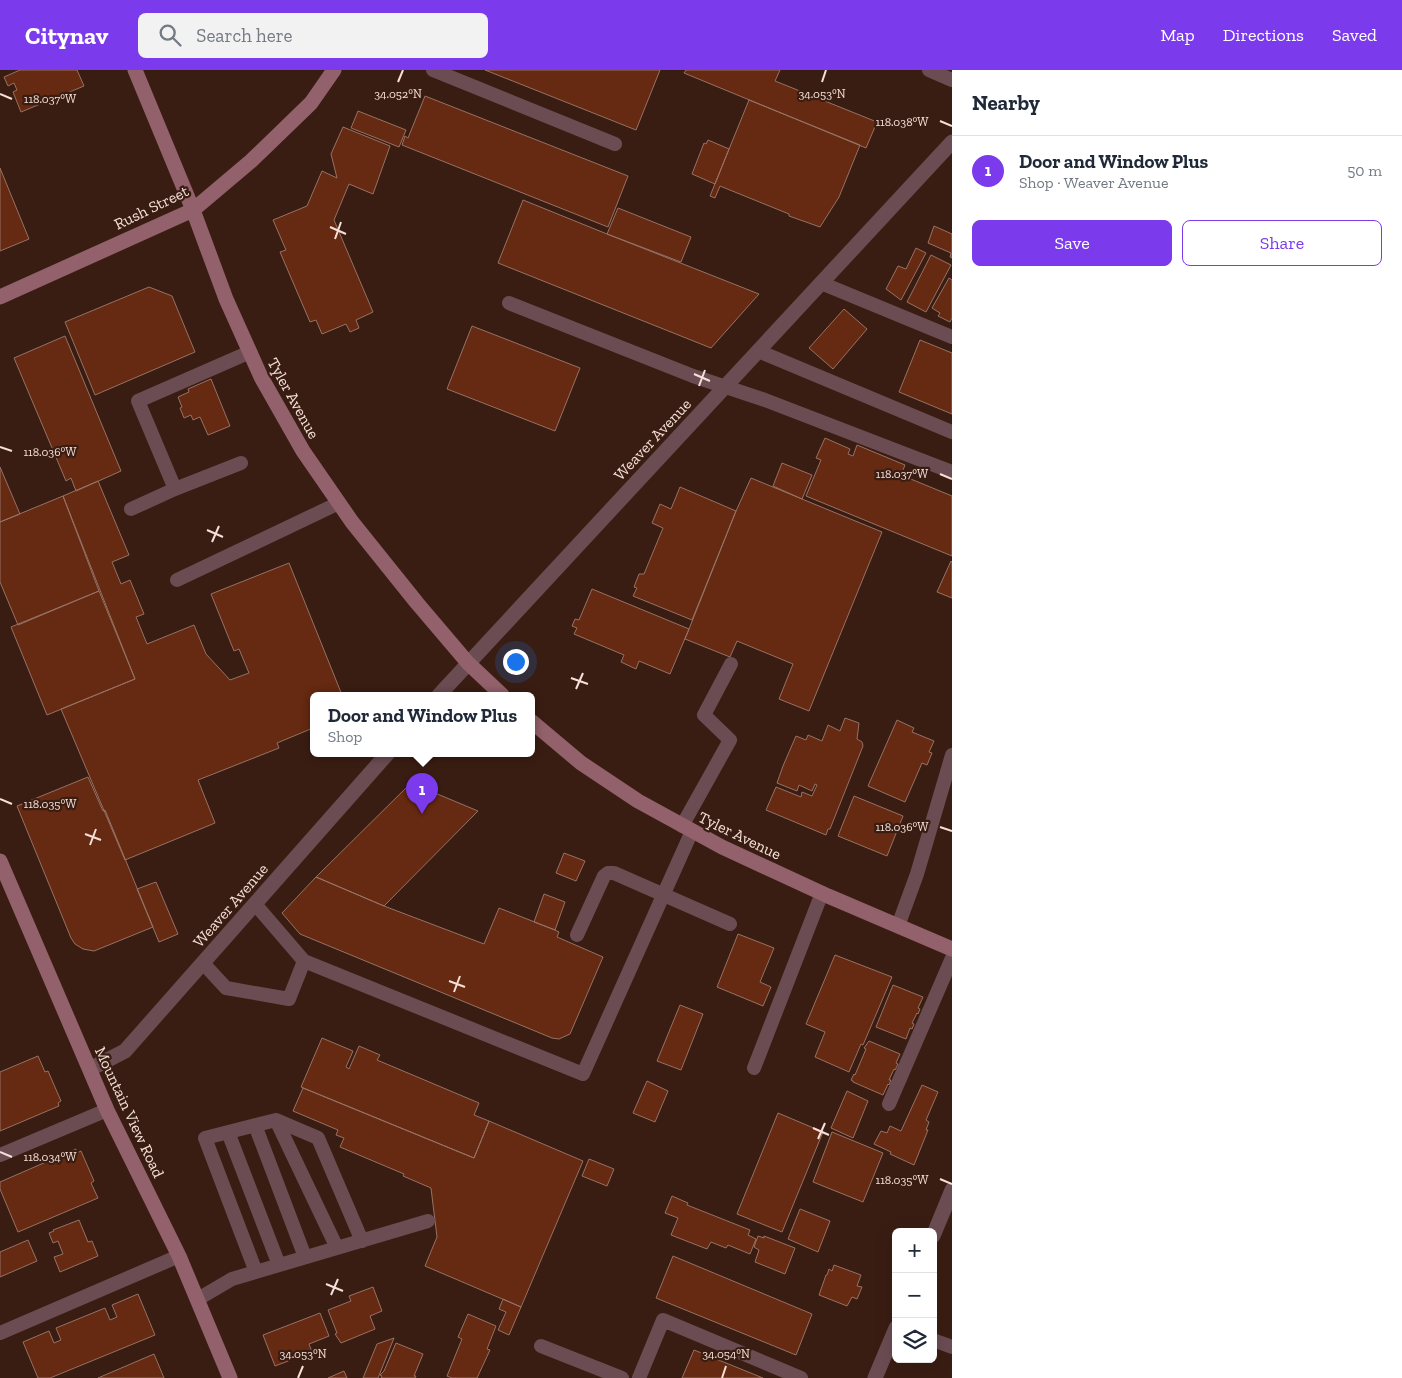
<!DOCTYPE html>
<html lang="en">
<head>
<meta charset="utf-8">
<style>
	:root { --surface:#fff; --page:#f2f2f3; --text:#1f2937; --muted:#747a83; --line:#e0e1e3; --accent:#7c3aed }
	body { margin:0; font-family:"Zilla Slab",serif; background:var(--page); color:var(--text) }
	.controls { position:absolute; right:15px; bottom:15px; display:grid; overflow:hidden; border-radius:8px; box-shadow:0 5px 20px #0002 }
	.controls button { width:45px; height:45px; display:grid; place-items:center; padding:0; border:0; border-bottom:1px solid var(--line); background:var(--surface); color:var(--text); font:25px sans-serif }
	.you { position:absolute; left:515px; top:591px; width:18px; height:18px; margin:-12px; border:4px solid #fff; border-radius:50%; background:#1a73e8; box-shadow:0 0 0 8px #1a73e833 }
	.badge { display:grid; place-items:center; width:32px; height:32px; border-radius:50%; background:var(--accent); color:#fff; font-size:16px; font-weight:700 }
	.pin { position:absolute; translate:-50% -41px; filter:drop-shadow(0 1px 2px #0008) }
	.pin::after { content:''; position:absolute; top:26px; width:18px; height:15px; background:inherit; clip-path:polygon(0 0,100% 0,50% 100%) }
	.popup { position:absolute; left:310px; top:622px; width:225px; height:65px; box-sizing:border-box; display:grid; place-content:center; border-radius:8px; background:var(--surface); filter:drop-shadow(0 1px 4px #0005); font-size:16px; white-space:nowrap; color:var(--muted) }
	.popup b { font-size:19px; color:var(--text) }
	.popup::after { content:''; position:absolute; left:50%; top:100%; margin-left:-10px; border:10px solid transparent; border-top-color:var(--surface) }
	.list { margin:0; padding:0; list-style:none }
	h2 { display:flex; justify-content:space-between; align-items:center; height:65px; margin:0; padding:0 20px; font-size:21px }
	h2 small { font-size:16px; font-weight:400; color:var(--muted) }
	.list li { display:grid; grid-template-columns:32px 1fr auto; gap:15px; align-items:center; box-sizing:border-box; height:70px; padding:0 20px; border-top:1px solid var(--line) }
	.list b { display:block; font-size:19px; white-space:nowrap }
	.list p { margin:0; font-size:16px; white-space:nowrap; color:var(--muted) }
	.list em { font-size:16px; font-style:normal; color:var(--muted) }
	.actions { display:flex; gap:10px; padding:15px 20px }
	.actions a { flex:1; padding:11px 0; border:1px solid var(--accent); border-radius:8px; text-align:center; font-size:18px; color:var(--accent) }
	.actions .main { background:var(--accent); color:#fff }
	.icon { flex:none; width:28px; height:28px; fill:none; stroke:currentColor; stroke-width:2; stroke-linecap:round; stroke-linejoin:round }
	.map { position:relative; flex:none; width:952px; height:1308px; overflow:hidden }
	header { display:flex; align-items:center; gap:30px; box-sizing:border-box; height:70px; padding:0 25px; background:var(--accent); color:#fff }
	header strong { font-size:24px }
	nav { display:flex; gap:28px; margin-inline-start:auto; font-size:18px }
	.search { width:350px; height:45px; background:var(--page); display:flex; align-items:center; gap:12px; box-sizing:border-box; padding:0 18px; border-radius:8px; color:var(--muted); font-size:19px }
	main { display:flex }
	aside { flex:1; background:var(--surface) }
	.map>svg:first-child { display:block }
	.building { fill:#662911; stroke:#967265 }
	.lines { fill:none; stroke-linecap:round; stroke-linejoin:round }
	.lane { stroke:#6b4c52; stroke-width:14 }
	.street { stroke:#6b4c52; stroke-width:15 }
	.secondary { stroke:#92616b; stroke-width:15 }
	.ticks { fill:none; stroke:#f5e0d9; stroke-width:2 }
	.labels { text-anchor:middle; stroke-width:4.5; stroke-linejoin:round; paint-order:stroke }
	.street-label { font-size:16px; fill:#f5e0d9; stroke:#3a1d12 }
	.ticks-label { font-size:12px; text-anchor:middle; fill:#f5e0d9; stroke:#3a1d12; stroke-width:4.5; stroke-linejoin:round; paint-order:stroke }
</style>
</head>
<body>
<header>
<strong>Citynav</strong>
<div class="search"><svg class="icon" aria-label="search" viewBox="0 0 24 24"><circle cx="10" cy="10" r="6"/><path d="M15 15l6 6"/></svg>Search here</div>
<nav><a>Map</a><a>Directions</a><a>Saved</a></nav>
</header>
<main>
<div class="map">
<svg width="952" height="1308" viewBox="0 0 952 1308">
	<rect width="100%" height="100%" fill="#3a1d12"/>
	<path class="building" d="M20 0H77L84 16 21 42 13 22 17 20 14 13 8 16 4 7Z
		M485 0H660L636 60Z
		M686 0H780L775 11 877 52 866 78 684 3Z
		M425 26 628 106 608 157 402 75 405 66 408 68Z
		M749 30 860 75 839 127 820 157 789 146V144L720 116 715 128 710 126Z
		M358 41 406 60 399 77 351 58Z
		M343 57 390 76 373 124 349 114 334 150 373 242 356 250 359 258 350 262 346 254 322 264 316 250 310 252 280 182 286 180 273 150 307 136 322 101 337 108 331 84Z
		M708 70 729 79 715 114 692 104 704 73 706 74Z
		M0 98 29 169 0 181Z
		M523 130 607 164 759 224 711 278 498 193Z
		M618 138 691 167 681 192 607 164Z
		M934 156 952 164V188L950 187 951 183 928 173Z
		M916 178 926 183 901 230 886 219 898 196 906 199Z
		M931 185 951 195 926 242 907 232Z
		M949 208 952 210V248L950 252 938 246 940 243 932 238Z
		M149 217 172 226 195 282 95 325 65 252Z
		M844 239 867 259 833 299 809 278Z
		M472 256 580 298 555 361 447 319Z
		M65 266 121 401 76 421 71 408 66 411 14 288Z
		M920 270 952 283V344L899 322Z
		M211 309 230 356 208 365 200 347 193 350 191 345 184 348 180 338 182 337 178 327 189 322 188 319Z
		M825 368 850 379 848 384 853 386 857 375 905 395 901 405 952 426V486L806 426 821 390 816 388Z
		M782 393 812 405 802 429 773 416Z
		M0 397 20 444 0 452Z
		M751 408 882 462 809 641 779 629 793 594 737 571 730 587 685 569 736 441Z
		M98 411 129 485 112 492 121 514 130 510 144 544 136 547 147 574 194 555 206 584 230 610 249 603 239 579 234 581 211 524 289 493 342 625H313V658L277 673 279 678 198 710 215 753 125 790 61 639 135 609 63 426Z
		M680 417 736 441 692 550 633 526 637 518 634 517 639 504H644L663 458 652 453 660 434 671 439Z
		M63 426 99 521 18 555 0 512V452Z
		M951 491 952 492V528L937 522Z
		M592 519 689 559 670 604 639 591 636 599 621 592 624 585 574 564 577 558 572 556 575 549 579 550Z
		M99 521 135 609 47 645 11 557Z
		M845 648 859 653 857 669 862 672 863 676 830 759H828L826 765 766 740 776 717 801 727 802 722 812 726 817 715 815 714 812 721 799 715 797 721 777 713 783 696 796 666 806 670 808 665 822 671 828 655 840 661Z
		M897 650 914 658 912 662 934 671 929 682 932 683 927 695 922 693 905 732 868 716Z
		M88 707 103 741 105 740 153 857 94 881 83 879 75 874 71 868 17 736Z
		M411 713 478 741 384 836 316 807Z
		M854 726 903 746 887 786 838 766Z
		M564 783 585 791 576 811 556 803Z
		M316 807 384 836 484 874 499 838 555 860 559 862 557 867 603 887 570 964 559 969 552 968 300 864 282 843Z
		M156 812 178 864 159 872 137 819Z
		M544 824 565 832 555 860 534 852Z
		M738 864 774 878 760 912 771 917 763 936 717 917Z
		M835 885 892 907 863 975 861 974 849 1002 815 987 825 962 806 954Z
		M893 915 923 927 918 938 920 939 918 944 917 943 912 953 914 954 912 959 910 958 906 969 876 957Z
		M680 935 703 944 681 1000 657 991Z
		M322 968 353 981 346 997 349 999 359 976 380 985 377 990 479 1033 474 1045 489 1051 474 1088 301 1017Z
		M869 971 900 984 896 993 898 994 895 1000 894 999 889 1010H891L889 1015 888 1014 883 1025 853 1012V1011L851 1010 854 1004 855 1005 866 979 864 978Z
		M38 986 45 1002 48 1001 61 1031 58 1033 59 1036 0 1061V1002Z
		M647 1011 668 1021 655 1052 633 1043Z
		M922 1015 938 1022 926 1050 929 1052 926 1060H928L914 1095 890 1084 891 1082 874 1074 881 1061 887 1063 890 1056 901 1061Z
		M303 1018 474 1088 489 1051 583 1091 521 1237 425 1196 437 1167 431 1118 403 1106 404 1104 340 1077 344 1068 336 1065 338 1060 293 1041Z
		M847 1021 868 1031 853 1068 831 1058Z
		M778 1043 823 1062 782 1162 737 1144Z
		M832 1062 883 1083 863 1132 813 1112Z
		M76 1079 77 1083 81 1081 94 1111 91 1113 98 1128 18 1162 0 1119V1112Z
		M589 1089 614 1099 607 1116 582 1106Z
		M672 1126 688 1133 687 1135 750 1160 748 1165 756 1169 750 1184 728 1175 726 1178 711 1172 707 1179 671 1165 678 1148 665 1143Z
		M800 1139 830 1151 818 1182 788 1169Z
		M79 1150 88 1172 92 1171 98 1186 60 1202 54 1187 63 1184 58 1171 53 1173 49 1163 54 1161 53 1160Z
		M758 1166 764 1168V1166L795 1178 785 1204 755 1192 759 1180 754 1177Z
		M28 1170 37 1191 0 1207V1182Z
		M673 1186 812 1244 796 1285 656 1228Z
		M834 1195 861 1205 857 1216 862 1217 857 1229 852 1227 847 1236 819 1225 826 1205H827L829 1199 832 1201Z
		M373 1217 382 1241 370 1246 375 1259 341 1273 335 1264 337 1263 328 1240 351 1231 349 1226Z
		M138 1224 155 1265 50 1308H38L23 1272 49 1261 54 1273 61 1270 56 1258 105 1238 110 1250 117 1247 112 1235Z
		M503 1229 521 1237 509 1265 498 1260 506 1242 499 1239Z
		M320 1243 329 1266 309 1274 312 1282 275 1296 263 1265Z
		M468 1244 496 1256 487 1279 490 1280 477 1308H452L447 1306 462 1269 458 1267Z
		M394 1268 378 1308H363L377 1274Z
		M396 1273 423 1284 414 1306H416L415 1308H381L382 1306 380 1305 384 1301Z
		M694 1280 763 1308H682Z
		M154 1284 164 1308H98Z
		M344 1301 347 1308H328Z"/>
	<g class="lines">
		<path class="lane" d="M433 0 615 74
			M929 0 952 10
			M821 213 952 267
			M509 233 693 306 765 330 952 402
			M758 281 952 362
			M241 393 175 419 138 331 250 282
			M131 439 175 419
			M177 510 339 433
			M682 756 730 670 704 645 731 594
			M898 856 917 804 952 685
			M577 865 604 806 608 803H614L730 854
			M304 891 583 1004 692 761
			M203 893 226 918 289 929 304 891 255 834
			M754 998 822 823
			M889 1034 952 888
			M276 1050 337 1178
			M255 1055 305 1187
			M228 1062 279 1195
			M0 1085 107 1040
			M256 1202 205 1068 276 1050 318 1068 362 1171
			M198 1229 232 1209 428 1151
			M0 1263 179 1186
			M933 1270 952 1277
			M541 1276 622 1308
			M639 1308 663 1250 801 1308"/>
		<path class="street" d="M439 625 952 72
			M90 999 125 981 388 683
			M933 1166 952 1120
			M875 1308 896 1258"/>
		<path class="secondary" d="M135 0 193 140 226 229 261 307 303 381 352 452 417 533 468 593 502 625
			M0 227 193 140 251 91 311 33 334 0
			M531 651 581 693 638 731 722 777 828 826 952 879
			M0 791 107 1040 179 1186 230 1308"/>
	</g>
	<path class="ticks" d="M398 12 403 0M822 12 826 0M0 24 12 29M940 51 952 56M330 157 346 164M335 169 341 152M694 304 710 311M699 316 705 300M0 377 12 381M940 404 952 409M207 460 223 467M212 472 219 456M571 608 588 614M576 619 583 603M0 729 12 734M940 757 952 761M85 764 101 770M90 775 96 759M449 911 465 917M454 922 460 906M813 1058 829 1065M818 1069 825 1053M0 1082 12 1087M940 1109 952 1114M326 1214 343 1221M331 1225 338 1209M298 1308 303 1296M722 1308 726 1296"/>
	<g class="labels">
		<g class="street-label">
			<text transform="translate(151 137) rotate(-26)" y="6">Rush Street</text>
			<text transform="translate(294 328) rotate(61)" y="6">Tyler Avenue</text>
			<text transform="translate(652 369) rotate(-47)" y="6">Weaver Avenue</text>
			<text transform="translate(740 765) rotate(26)" y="6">Tyler Avenue</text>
			<text transform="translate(230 835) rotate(-49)" y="6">Weaver Avenue</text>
			<text transform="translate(130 1042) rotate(65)" y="6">Mountain View Road</text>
		</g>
	</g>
	<g class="ticks-label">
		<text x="398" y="28">34.052°N</text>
		<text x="822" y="28">34.053°N</text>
		<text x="50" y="33">118.037°W</text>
		<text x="902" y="56">118.038°W</text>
		<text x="50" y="386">118.036°W</text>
		<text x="902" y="408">118.037°W</text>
		<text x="50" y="738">118.035°W</text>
		<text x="902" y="761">118.036°W</text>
		<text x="50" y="1091">118.034°W</text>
		<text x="902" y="1114">118.035°W</text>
		<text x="303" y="1288">34.053°N</text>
		<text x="726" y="1288">34.054°N</text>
	</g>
</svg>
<div class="controls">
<button>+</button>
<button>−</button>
<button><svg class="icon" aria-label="layers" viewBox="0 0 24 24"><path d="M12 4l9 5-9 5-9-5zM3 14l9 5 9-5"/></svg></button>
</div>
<div class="you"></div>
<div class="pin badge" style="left:422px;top:744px">1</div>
<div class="popup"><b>Door and Window Plus</b>Shop</div>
</div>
<aside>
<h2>Nearby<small></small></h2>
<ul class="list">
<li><span class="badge">1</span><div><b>Door and Window Plus</b><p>Shop · Weaver Avenue</p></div><em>50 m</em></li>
</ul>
<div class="actions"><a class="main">Save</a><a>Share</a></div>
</aside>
</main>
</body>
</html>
